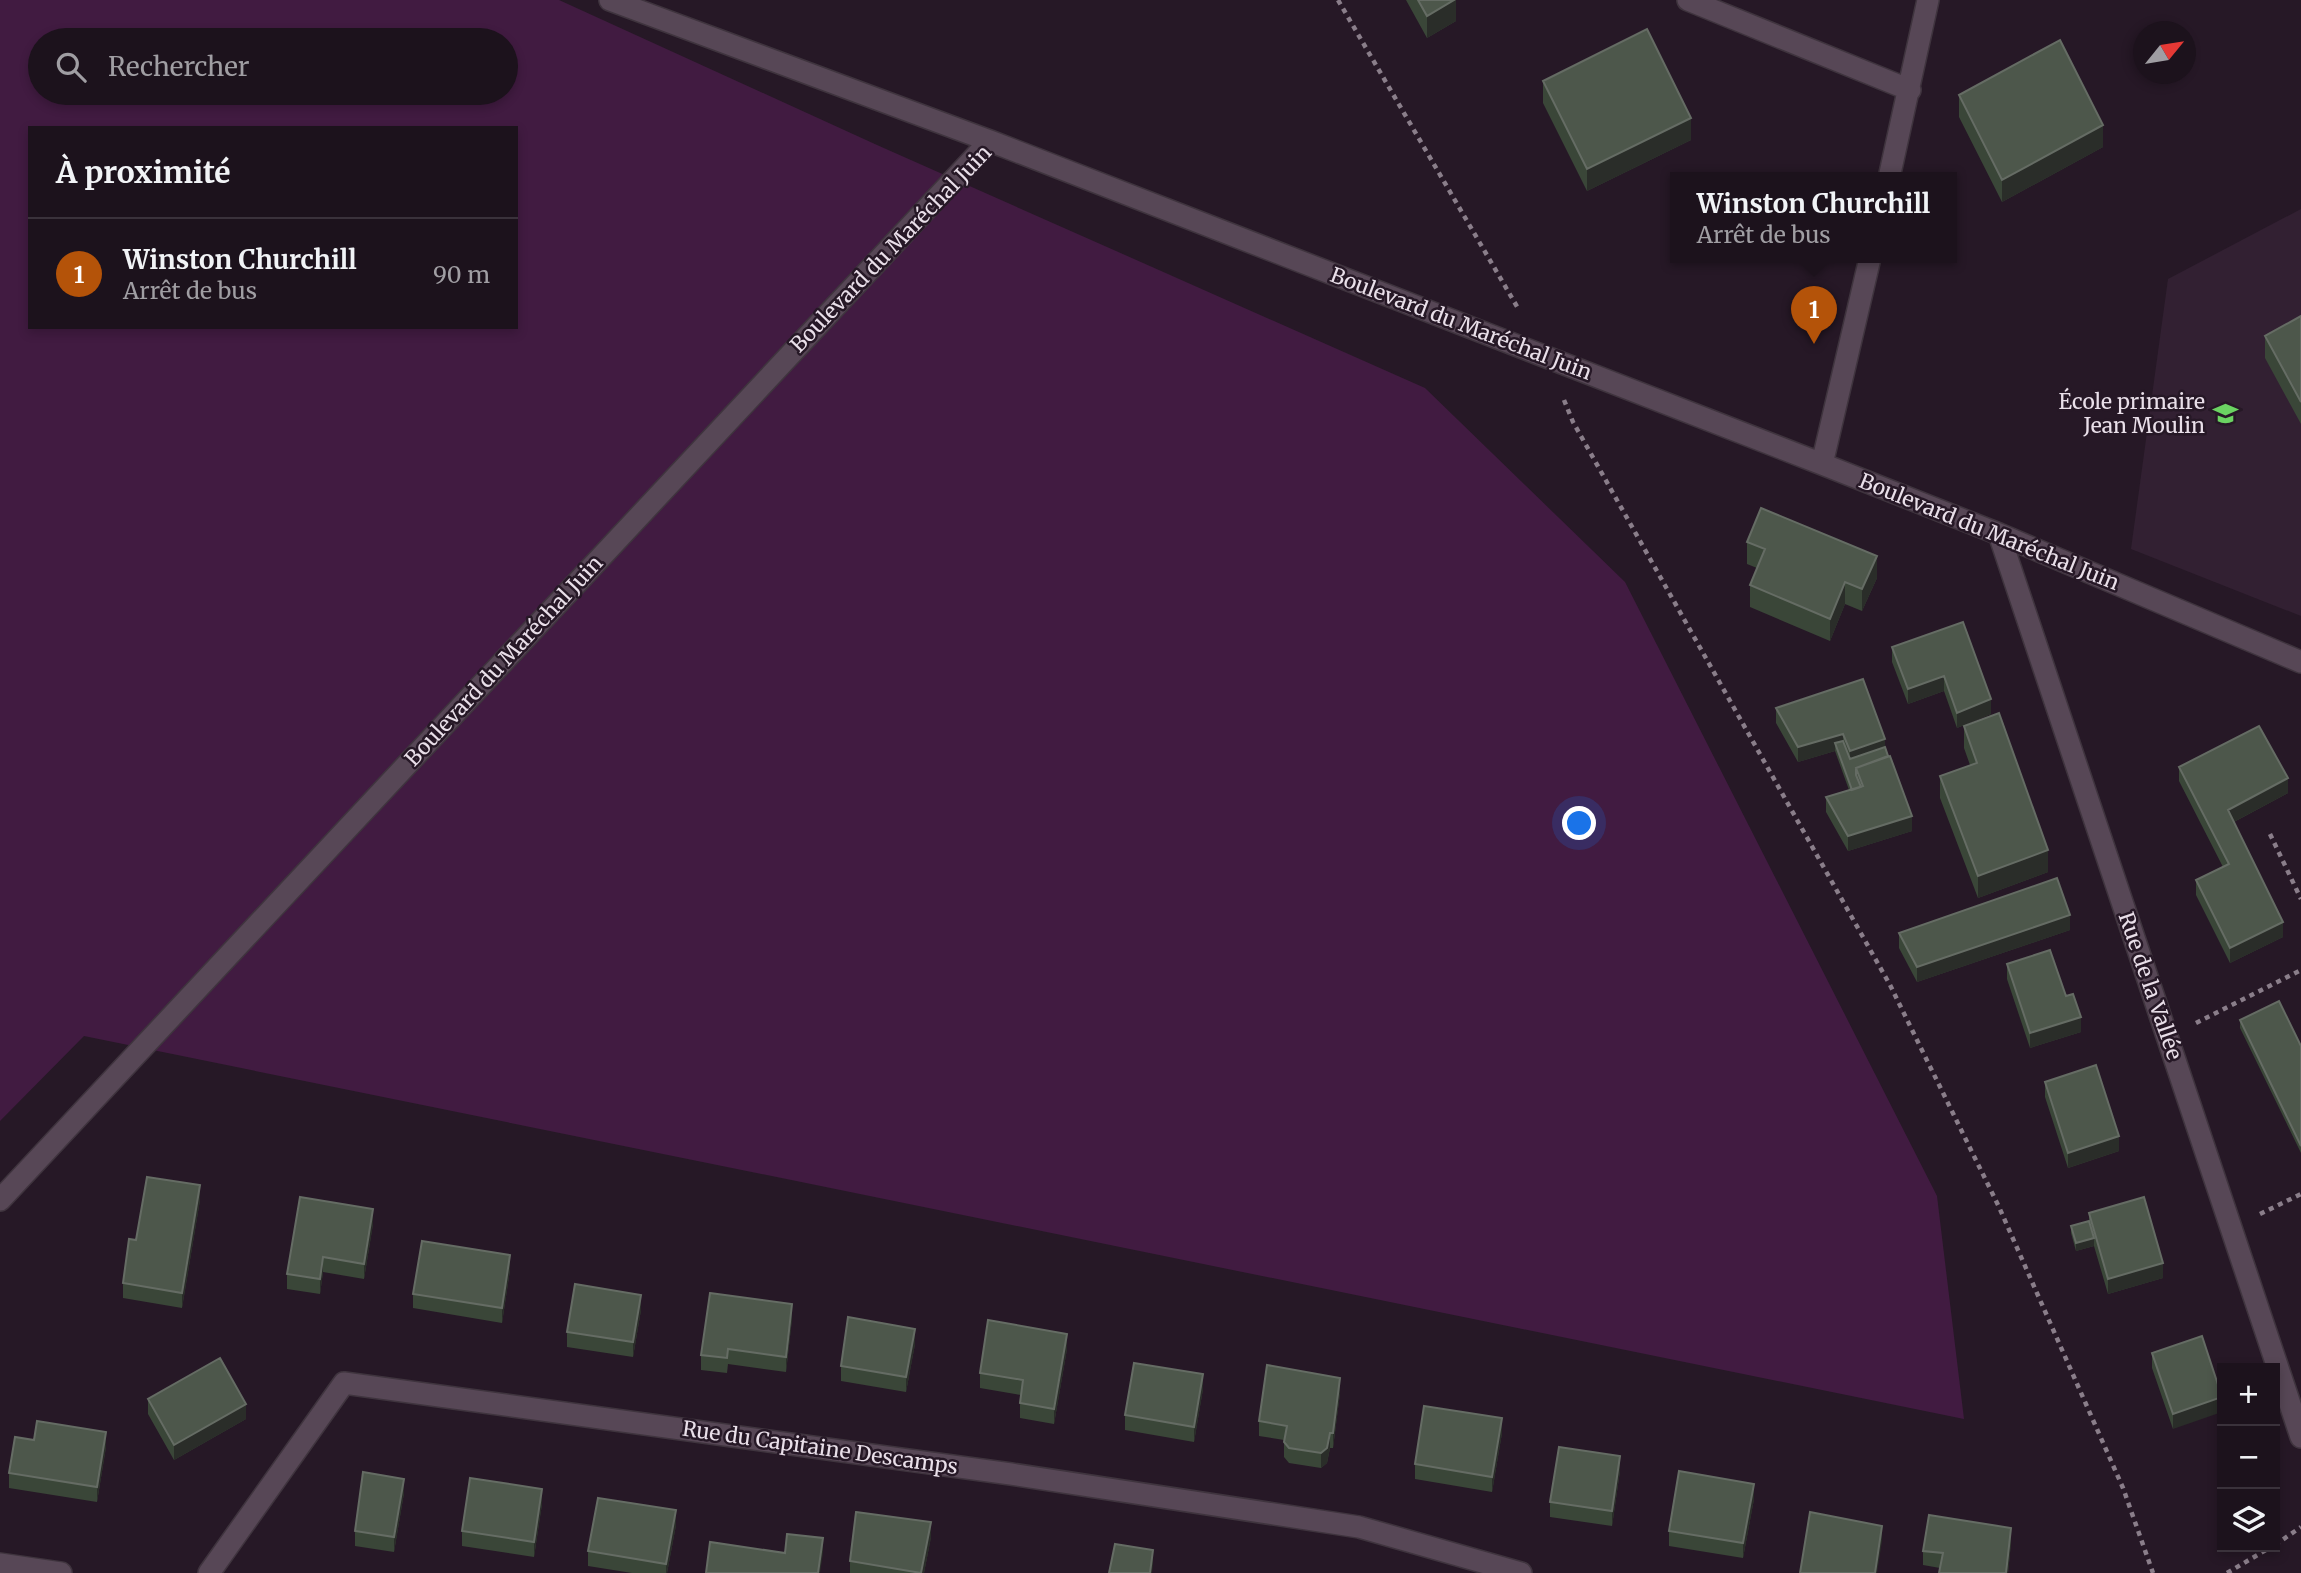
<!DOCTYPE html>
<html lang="fr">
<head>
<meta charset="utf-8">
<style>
	:root { --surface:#1c121c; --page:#251b25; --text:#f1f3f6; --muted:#a09ea3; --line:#3a323b; --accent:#b45309 }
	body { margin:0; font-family:Merriweather,serif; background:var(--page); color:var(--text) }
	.controls { position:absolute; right:21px; bottom:21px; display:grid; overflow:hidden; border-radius:0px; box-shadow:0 4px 10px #0003 }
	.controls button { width:63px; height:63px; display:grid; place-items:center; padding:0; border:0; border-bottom:2px solid var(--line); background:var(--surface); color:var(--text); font:35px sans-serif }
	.compass { position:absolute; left:2133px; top:21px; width:63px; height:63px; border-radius:50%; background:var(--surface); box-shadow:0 4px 10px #0003; rotate:60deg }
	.you { position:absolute; left:1580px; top:824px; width:24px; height:24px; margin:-18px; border:5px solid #fff; border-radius:50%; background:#1a73e8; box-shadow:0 0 0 10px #1a73e833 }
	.badge { display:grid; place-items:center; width:46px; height:46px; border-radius:50%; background:var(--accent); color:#fff; font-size:23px; font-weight:700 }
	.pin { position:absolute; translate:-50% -58px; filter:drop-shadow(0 2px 4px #0008) }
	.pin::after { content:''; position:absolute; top:37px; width:24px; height:21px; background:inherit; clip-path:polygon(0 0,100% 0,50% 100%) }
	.popup { position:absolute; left:1670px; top:172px; width:287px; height:91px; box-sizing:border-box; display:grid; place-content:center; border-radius:0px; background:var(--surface); filter:drop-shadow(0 2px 5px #0005); font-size:23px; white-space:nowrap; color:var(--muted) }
	.popup b { font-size:26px; color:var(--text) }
	.popup::after { content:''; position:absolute; left:50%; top:100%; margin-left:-14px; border:14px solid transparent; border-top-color:var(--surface) }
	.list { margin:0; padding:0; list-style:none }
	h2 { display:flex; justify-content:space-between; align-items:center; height:91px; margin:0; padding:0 28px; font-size:30px }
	h2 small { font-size:23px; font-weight:400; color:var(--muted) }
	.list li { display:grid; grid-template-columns:46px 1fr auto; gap:21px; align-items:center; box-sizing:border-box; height:112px; padding:0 28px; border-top:2px solid var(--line) }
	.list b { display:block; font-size:26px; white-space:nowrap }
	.list p { margin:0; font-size:23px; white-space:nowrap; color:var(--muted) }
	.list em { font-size:23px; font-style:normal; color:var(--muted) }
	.icon { flex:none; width:38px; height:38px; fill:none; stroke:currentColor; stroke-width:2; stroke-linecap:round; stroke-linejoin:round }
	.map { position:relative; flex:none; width:2301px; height:1573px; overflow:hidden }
	.search { position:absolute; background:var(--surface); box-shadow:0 4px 10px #0003; left:28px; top:28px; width:490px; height:77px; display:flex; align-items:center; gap:18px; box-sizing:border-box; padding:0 24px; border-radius:38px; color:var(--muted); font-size:26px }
	.panel { position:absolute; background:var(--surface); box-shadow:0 4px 10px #0003; left:28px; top:126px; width:490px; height:203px; border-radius:0px }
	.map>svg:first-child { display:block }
	.built { fill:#322032 }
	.green { fill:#411b41; fill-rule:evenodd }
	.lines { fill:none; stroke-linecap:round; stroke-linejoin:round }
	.minor-casing { stroke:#3f343e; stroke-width:24 }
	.path { stroke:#8a7e8a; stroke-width:4.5; stroke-dasharray:5 5; stroke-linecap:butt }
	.minor { stroke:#574756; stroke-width:21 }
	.wall { fill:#3a4638 }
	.shaded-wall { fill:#2a2d29 }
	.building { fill:#4d574b; stroke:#656c64; stroke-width:2 }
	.labels { text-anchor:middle; stroke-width:5; stroke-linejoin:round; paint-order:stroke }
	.street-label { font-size:21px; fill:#e9dfe9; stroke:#261826 }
	.poi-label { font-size:21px; fill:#e9dfe9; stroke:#261826; text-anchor:end }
</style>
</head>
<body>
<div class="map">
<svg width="2301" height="1573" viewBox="0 0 2301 1573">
	<rect width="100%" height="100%" fill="#261826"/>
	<path class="built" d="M2301 209V616L2131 549 2168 279Z"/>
	<path class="green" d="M0 0H559L877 145 1425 388 1625 582 1937 1196 1964 1419 84 1036 0 1121ZM40 40H506V93H40ZM30 128H516V327H30Z"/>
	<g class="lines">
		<defs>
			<path id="minor" d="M610 0 990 141
				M1688 0 1910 90
				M1889 178 1928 0
				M1822 464 1870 258
				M1999 534 2301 1437
				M0 1200 990 141 1822 464 1999 534 2301 662
				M0 1564 61 1573
				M209 1573 344 1383 1011 1474 1359 1527 1521 1573"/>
		</defs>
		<use href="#minor" class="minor-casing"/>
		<path class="path" d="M1338 0 1519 310
			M1564 400 1573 422 1890 985 1999 1207 2123 1488 2153 1573
			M2270 834 2301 899
			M2196 1023 2301 970
			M2260 1214 2301 1194
			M2275 1545 2301 1527
			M2227 1573 2271 1547"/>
		<use href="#minor" class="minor"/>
	</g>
	<path class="wall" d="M1406 0H1456V21L1427 38Z
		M1543 81 1691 140 1587 191 1543 103Z
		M1959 95 2103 147 2002 202 1959 117Z
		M2301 316V424L2265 358V336Z
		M1747 542 1877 578 1862 611 1845 604 1830 641 1750 607V585L1757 568 1747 564Z
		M1892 647 1991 699V714L1957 728 1944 691 1908 704 1892 662Z
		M1776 708 1885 747 1912 831 1848 851 1826 812V797L1849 790 1835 751 1798 762 1776 723Z
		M1964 726 2048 872 1978 898 1940 798V776L1970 765 1964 748Z
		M2179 767 2288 793 2234 822 2283 937 2230 963 2196 895V880L2223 867 2179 781Z
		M2070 930 1917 982 1899 948V933Z
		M2007 964 2081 1032 2030 1048 2007 979Z
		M2240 1020 2301 1046V1153L2240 1028Z
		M2045 1082 2119 1151 2068 1168 2045 1097Z
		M200 1200 182 1308 123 1298V1283L136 1240Z
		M2089 1213 2163 1278 2108 1294 2094 1246 2076 1251 2071 1233V1226L2089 1221Z
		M373 1224 364 1279 323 1272 320 1294 287 1289V1274Z
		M510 1270 502 1323 413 1308V1294Z
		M641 1310 633 1357 567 1347V1332Z
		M792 1319 786 1372 728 1364 727 1373 701 1370V1355Z
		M2202 1336 2173 1429 2152 1368V1353Z
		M915 1344 906 1392 841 1381V1366Z
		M1067 1349 1054 1424 1020 1418V1403L1021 1395 980 1388V1373Z
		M1203 1389 1194 1442 1125 1430V1415Z
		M1340 1393 1333 1448H1330L1327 1463 1321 1468 1289 1463 1284 1457V1440L1259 1436V1421Z
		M148 1399 246 1419 174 1460 148 1414Z
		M1502 1433 1492 1492 1415 1479V1464Z
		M34 1440 106 1447 97 1502 9 1488V1473Z
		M1620 1471 1612 1526 1550 1517V1502Z
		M404 1493 394 1552 355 1546V1531Z
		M1754 1499 1743 1558 1669 1546V1531Z
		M542 1504 534 1557 462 1546V1531Z
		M676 1525 667 1573H632L588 1566V1551Z
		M931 1537 924 1573H850V1561Z
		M2011 1543 2008 1573H1939L1940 1568 1923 1565V1551Z"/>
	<path class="shaded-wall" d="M1454 0H1456V21L1427 38V16Z
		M1691 118V140L1587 191V169Z
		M2103 125V147L2002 202V180Z
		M1877 556V578L1862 611V589Z
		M1845 582V604L1830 641V619Z
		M1944 676V691L1908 704V689Z
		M1991 699V714L1957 728V713Z
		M1843 734V749L1835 743V751L1798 762V747Z
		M1885 739V754L1850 766V751Z
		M2288 778V793L2228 825V810Z
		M1912 816V831L1848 851V836Z
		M2048 850V872L1978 898V876Z
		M2070 915V930L1917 982V967Z
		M2283 922V937L2230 963V948Z
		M2081 1017V1032L2030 1048V1033Z
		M2119 1136V1151L2068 1168V1153Z
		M200 1185V1200L182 1308V1293Z
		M373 1209V1224L364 1279V1264Z
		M2094 1238V1246L2076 1251V1243Z
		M510 1255V1270L502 1323V1308Z
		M323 1257V1272L320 1294V1279Z
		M2163 1263V1278L2108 1294V1279Z
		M641 1295V1310L633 1357V1342Z
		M792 1304V1319L786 1372V1357Z
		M915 1329V1344L906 1392V1377Z
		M1067 1334V1349L1054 1424V1409Z
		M1203 1374V1389L1194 1442V1427Z
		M1340 1378V1393L1333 1448V1433Z
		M2222 1397V1412L2173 1429V1414Z
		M246 1404V1419L174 1460V1445Z
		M1502 1418V1433L1492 1492V1477Z
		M106 1432V1447L97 1502V1487Z
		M1330 1433V1448L1327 1463 1321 1468V1453Z
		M1620 1456V1471L1612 1526V1511Z
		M404 1479V1493L394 1552V1537Z
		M1754 1484V1499L1743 1558V1543Z
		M542 1489V1504L534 1557V1542Z
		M676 1510V1525L667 1573H666V1564Z
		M931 1522V1537L924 1573H921Z
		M1882 1526V1541L1877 1573H1875Z
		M2011 1528V1543L2008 1573H2006Z
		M823 1538V1553L820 1573H818Z
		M1153 1550V1565L1152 1573H1150Z"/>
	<path class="building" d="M1418 0H1454L1427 16Z
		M1647 29 1691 118 1587 169 1543 81Z
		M2060 40 2103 125 2002 180 1959 95Z
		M2301 316V402L2265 336Z
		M1761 508 1877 556 1862 589 1845 582 1830 619 1750 585 1765 549 1747 542Z
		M1963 622 1991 699 1957 713 1944 676 1908 689 1892 647Z
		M1863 679 1885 739 1850 751 1843 734 1798 747 1776 708Z
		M1999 713 2048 850 1978 876 1940 776 1977 763 1964 726Z
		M2259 726 2288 778 2228 810 2283 922 2230 948 2196 880 2229 864 2179 767Z
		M1843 741 1850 759 1885 747 1888 756 1856 768V775L1861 787 1852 790 1835 743Z
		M1890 756 1912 816 1848 836 1826 797 1863 786 1856 768Z
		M2057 878 2070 915 1917 967 1899 933Z
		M2050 950 2066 996 2073 994 2081 1017 2030 1033 2007 964Z
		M2279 1001 2301 1046V1146L2240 1020Z
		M2096 1065 2119 1136 2068 1153 2045 1082Z
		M147 1177 200 1185 182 1293 123 1283 129 1239 136 1240Z
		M300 1197 373 1209 364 1264 323 1257 320 1279 287 1274Z
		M2144 1197 2163 1263 2108 1279 2089 1213Z
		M2089 1221 2094 1238 2076 1243 2071 1226Z
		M422 1241 510 1255 502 1308 413 1294Z
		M575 1284 641 1295 633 1342 567 1332Z
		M710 1293 792 1304 786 1357 728 1349 727 1358 701 1355Z
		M848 1317 915 1329 906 1377 841 1366Z
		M988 1320 1067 1334 1054 1409 1020 1403 1023 1380 980 1373Z
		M2202 1336 2222 1397 2173 1414 2152 1353Z
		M220 1358 246 1404 174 1445 148 1399Z
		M1134 1363 1203 1374 1194 1427 1125 1415Z
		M1267 1365 1340 1378 1333 1433H1330L1327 1448 1321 1453 1289 1448 1284 1442 1287 1426 1259 1421Z
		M1424 1406 1502 1418 1492 1477 1415 1464Z
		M37 1421 106 1432 97 1487 9 1473 15 1437 34 1440Z
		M1559 1447 1620 1456 1612 1511 1550 1502Z
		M1679 1471 1754 1484 1743 1543 1669 1531Z
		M363 1472 404 1479 394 1537 355 1531Z
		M470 1478 542 1489 534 1542 462 1531Z
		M598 1498 676 1510 666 1564 588 1551Z
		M856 1512 931 1522 921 1573 850 1561Z
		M1810 1512 1882 1526 1875 1573H1800Z
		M1929 1515 2011 1528 2006 1573H1939L1943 1553 1923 1551Z
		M787 1534 823 1538 818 1573H706L710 1542 785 1553Z
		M1115 1544 1153 1550 1150 1573H1109Z"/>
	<defs>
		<symbol id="school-bare" viewBox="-9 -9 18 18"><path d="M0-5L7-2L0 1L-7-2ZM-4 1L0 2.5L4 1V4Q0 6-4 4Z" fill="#6bd362" stroke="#261826" stroke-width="2.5" paint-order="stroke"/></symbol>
	</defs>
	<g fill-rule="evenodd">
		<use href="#school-bare" x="2208" y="396" width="35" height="35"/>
	</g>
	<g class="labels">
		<g class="street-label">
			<text transform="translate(891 249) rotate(-46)" y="7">Boulevard du Maréchal Juin</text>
			<text transform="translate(1461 324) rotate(21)" y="7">Boulevard du Maréchal Juin</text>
			<text transform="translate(1989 532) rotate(22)" y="7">Boulevard du Maréchal Juin</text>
			<text transform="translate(504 661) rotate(-47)" y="7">Boulevard du Maréchal Juin</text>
			<text transform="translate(2150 986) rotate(71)" y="7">Rue de la Vallée</text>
			<text transform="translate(820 1448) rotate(8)" y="7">Rue du Capitaine Descamps</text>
		</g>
		<g class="poi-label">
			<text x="2205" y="409">École primaire<tspan x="2205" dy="24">Jean Moulin</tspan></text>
		</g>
	</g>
</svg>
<div class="controls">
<button>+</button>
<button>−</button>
<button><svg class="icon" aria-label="layers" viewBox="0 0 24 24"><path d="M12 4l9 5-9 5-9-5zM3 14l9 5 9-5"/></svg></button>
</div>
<svg class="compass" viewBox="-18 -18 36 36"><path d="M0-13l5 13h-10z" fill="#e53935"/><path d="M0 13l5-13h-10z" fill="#a09ea3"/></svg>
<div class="you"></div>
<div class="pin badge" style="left:1814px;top:344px">1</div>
<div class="popup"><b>Winston Churchill</b>Arrêt de bus</div>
<div class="search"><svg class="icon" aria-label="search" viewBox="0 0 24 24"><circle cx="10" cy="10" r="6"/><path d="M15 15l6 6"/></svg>Rechercher</div>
<section class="panel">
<h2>À proximité<small></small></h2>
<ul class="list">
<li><span class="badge">1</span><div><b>Winston Churchill</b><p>Arrêt de bus</p></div><em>90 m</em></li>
</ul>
</section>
</div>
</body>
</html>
